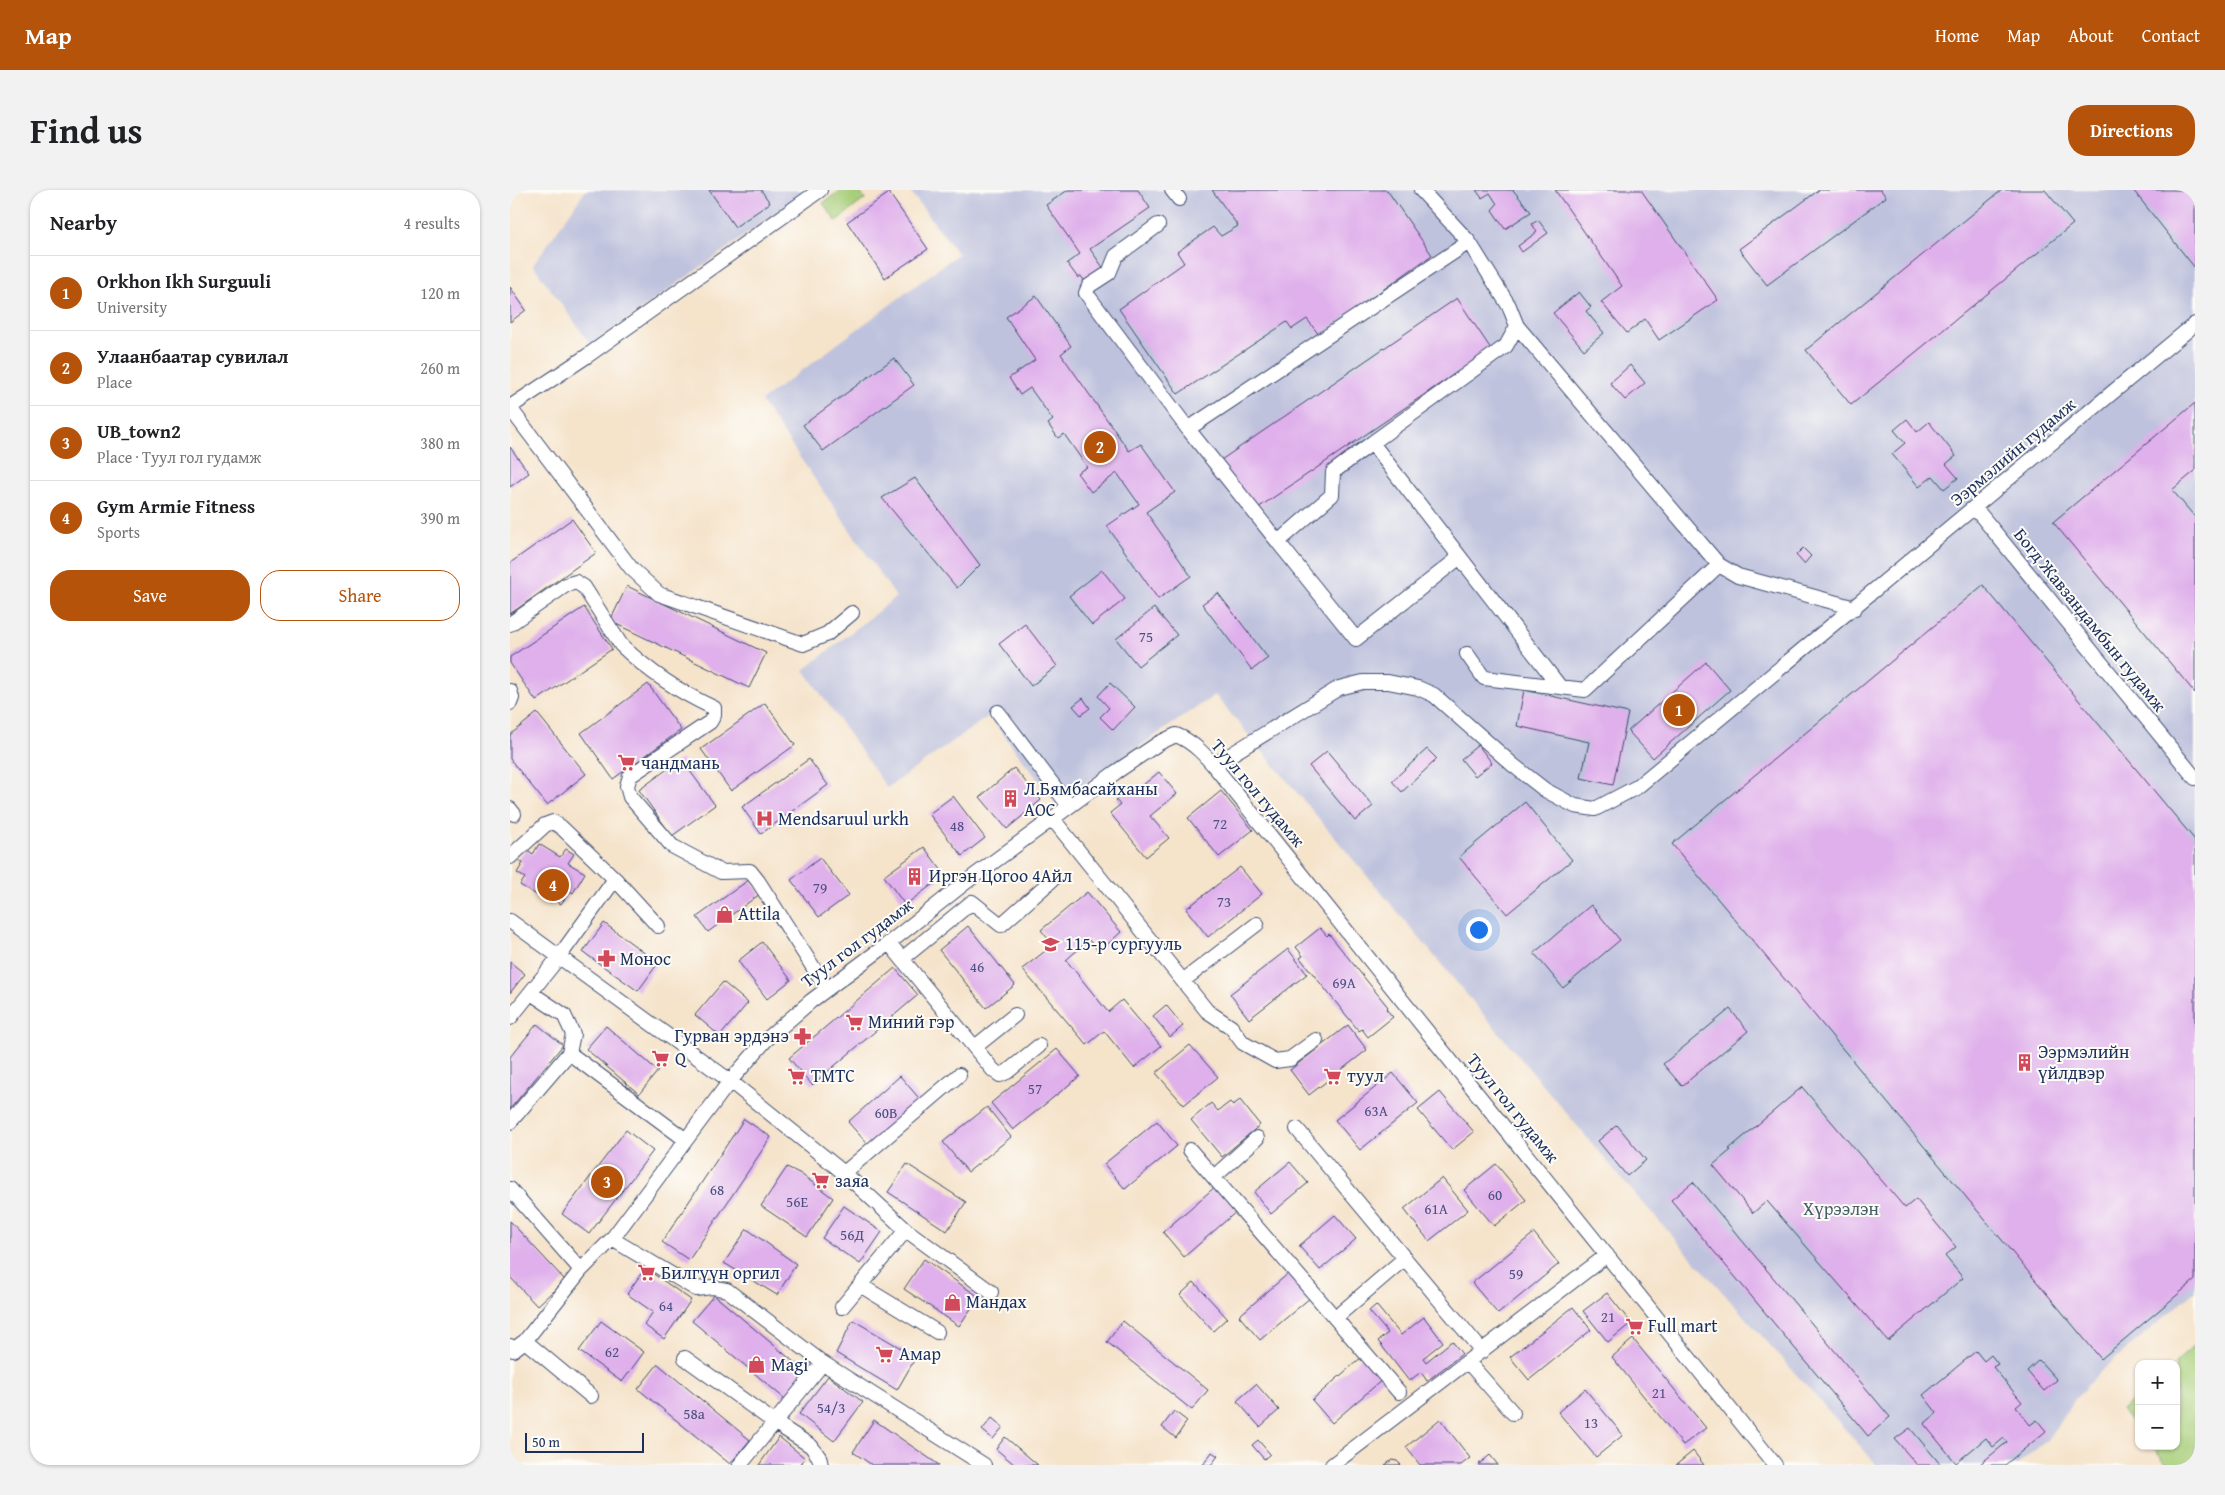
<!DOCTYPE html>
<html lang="en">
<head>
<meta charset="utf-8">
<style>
	:root { --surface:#fff; --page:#f2f2f2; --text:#202124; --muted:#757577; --line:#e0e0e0; --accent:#b45309 }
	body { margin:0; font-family:"Gentium Book Plus",serif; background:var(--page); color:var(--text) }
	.controls { position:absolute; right:15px; bottom:15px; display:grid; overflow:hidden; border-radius:10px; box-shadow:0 1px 4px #0004 }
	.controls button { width:45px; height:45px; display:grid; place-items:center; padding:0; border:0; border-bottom:1px solid var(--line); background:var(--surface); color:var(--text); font:25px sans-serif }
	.scale { position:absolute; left:15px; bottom:12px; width:119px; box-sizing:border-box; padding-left:5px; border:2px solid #1b2f5e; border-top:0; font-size:14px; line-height:18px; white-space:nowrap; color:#1b2f5e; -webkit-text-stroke:4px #fdfcf7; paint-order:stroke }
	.you { position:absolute; left:968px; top:739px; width:18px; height:18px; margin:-12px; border:4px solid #fff; border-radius:50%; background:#1a73e8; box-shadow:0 0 0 8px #1a73e833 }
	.badge { display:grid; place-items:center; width:32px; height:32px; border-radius:50%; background:var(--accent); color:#fff; font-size:16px; font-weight:700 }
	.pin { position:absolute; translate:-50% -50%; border:2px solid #fff; box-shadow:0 1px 5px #0006 }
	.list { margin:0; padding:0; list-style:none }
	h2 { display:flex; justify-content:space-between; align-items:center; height:65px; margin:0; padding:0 20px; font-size:21px }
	h2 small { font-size:16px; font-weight:400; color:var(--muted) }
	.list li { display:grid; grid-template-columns:32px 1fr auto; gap:15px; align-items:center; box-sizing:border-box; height:75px; padding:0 20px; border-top:1px solid var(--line) }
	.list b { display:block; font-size:19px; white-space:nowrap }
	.list p { margin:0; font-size:16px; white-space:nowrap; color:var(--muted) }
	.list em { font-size:16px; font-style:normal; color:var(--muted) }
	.actions { display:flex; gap:10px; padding:15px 20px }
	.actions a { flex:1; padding:11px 0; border:1px solid var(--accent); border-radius:20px; text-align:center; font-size:18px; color:var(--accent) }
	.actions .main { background:var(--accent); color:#fff }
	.map { position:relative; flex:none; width:1685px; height:1275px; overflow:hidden; border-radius:20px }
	header { display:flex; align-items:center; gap:30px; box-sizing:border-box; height:70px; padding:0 25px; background:var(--accent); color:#fff }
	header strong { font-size:24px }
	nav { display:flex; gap:28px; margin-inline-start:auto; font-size:18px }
	.intro { display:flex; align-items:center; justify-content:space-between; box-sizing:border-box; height:120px; padding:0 30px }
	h1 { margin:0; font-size:35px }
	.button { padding:12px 22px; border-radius:20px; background:var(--accent); color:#fff; font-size:18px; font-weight:700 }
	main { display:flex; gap:30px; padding:0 30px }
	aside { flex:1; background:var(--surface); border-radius:20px; box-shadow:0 1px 4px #0004 }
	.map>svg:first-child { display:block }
	.industrial { fill:#bfc2dd }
	.green { fill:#a7ce79; stroke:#617e6c }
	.building { fill:#dfb0eb }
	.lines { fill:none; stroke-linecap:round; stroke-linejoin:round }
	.minor-casing { stroke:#3c4a6e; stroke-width:16 }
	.minor { stroke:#fff; stroke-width:14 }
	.labels { text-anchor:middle; stroke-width:4; stroke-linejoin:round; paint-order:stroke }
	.number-label { font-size:15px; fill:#4c4f81 }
	.street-label { font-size:18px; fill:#1b2f5e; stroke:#fdfcf7 }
	.poi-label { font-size:18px; fill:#1b2f5e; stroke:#fdfcf7; text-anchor:start }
	.park-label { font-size:18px; fill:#455f66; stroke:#fdfcf7 }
</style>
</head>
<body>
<header>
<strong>Map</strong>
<nav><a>Home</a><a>Map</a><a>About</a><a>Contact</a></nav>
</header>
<div class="intro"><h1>Find us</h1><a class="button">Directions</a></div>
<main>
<aside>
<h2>Nearby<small>4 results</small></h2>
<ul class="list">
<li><span class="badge">1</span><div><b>Orkhon Ikh Surguuli</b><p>University</p></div><em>120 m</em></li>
<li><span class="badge">2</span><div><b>Улаанбаатар сувилал</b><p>Place</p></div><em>260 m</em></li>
<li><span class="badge">3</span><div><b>UB_town2</b><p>Place · Туул гол гудамж</p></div><em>380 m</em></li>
<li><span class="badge">4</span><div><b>Gym Armie Fitness</b><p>Sports</p></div><em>390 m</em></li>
</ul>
<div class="actions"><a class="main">Save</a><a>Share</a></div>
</aside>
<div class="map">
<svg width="1685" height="1275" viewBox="0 0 1685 1275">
	<rect width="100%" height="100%" fill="#fdfcf7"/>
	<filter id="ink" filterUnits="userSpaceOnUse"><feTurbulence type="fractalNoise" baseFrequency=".02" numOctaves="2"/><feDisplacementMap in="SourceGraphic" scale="10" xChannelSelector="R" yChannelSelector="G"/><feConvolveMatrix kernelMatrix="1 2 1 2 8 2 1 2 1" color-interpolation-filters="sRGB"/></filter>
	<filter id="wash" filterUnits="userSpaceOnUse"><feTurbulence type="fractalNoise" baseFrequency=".0096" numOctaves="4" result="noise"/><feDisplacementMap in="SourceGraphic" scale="20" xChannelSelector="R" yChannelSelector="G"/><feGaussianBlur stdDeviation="1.12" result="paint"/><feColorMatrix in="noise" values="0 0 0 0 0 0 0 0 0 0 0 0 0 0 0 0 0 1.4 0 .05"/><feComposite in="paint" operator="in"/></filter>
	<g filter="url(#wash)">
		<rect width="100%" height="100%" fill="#f5e3ca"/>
		<path class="industrial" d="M76 0H299L81 155 23 75Z
			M399 0H1685V1101L1590 1182 1566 1208 1537 1250 1507 1275H1367L1116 994 705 505 546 613 479 526 377 598 294 480 386 407 251 211 448 64Z"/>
		<path class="green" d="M331 0H348L355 9 326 31 313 13Z
			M1685 1155V1275H1658L1642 1256H1666V1174H1664Z
			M1629 1204V1241L1611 1220Z"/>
		<g id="blocks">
			<path class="building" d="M199 0H251L260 13 225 37Z
				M558 0H628L640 18 580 59 597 83 578 96 571 86 568 88 557 73 570 64 536 15Z
				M702 0H877L922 65 809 145 797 129 782 139 777 132 668 204 609 119 674 73 667 62 703 37 711 46 728 36Z
				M966 0H1003L1021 22 995 39 982 20 987 14 980 3 972 8Z
				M1045 0H1131L1208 110 1149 150 1135 129 1117 143 1091 112 1112 96Z
				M1309 0H1371L1376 7 1257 95 1229 59Z
				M1492 0H1535L1563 34 1341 215 1296 160Z
				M1623 0H1685V78Z
				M379 3 418 59 375 88 337 32Z
				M1028 30 1038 43 1012 62 1008 56 1027 42 1022 34Z
				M0 97 16 120 0 132Z
				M1069 102 1081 117 1076 121 1094 143 1074 160 1043 123Z
				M526 106 561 156 551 164 619 261 631 254 665 302 636 322 681 386 648 409 597 336 629 314 607 283 581 302 567 283 577 277 554 244 548 248 538 234 543 230 520 198 510 205 499 188 525 170 496 127Z
				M947 108 981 159 745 320 711 270Z
				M384 168 404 195 313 261 293 235Z
				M1120 175 1135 193 1115 210 1100 193Z
				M1685 213V281L1662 300 1685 327V503L1543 332Z
				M1397 229 1407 242 1419 232 1446 266 1436 274 1448 288 1434 299 1423 286 1409 297 1382 264 1395 253 1384 240Z
				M0 257 19 283 0 297Z
				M405 288 470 375 447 398 372 308Z
				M62 329 86 363 0 424V373Z
				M1293 358 1301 366 1294 374 1286 365Z
				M592 380 615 409 582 435 559 406Z
				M1473 395 1685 650V1090L1591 1169 1162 654Z
				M117 396 256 463 239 498 100 431Z
				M708 403 758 468 742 480 692 414Z
				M74 417 102 459 26 511 0 473V467Z
				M644 418 667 445 628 476 606 449Z
				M515 434 547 476 521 496 489 454Z
				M1196 472 1220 500 1143 568 1118 541Z
				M600 493 625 517 603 540 590 527 599 518 588 506Z
				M138 494 171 540 103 589 71 543Z
				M1014 500 1118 523 1103 595 1071 588 1079 552 1007 536Z
				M573 508 580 518 571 525 563 516Z
				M255 513 285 555 221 601 191 559Z
				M27 523 76 584 37 615 0 569V545Z
				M968 555 982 573 965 586 951 569Z
				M917 559 927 569 892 602 882 591Z
				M817 561 863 616 845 631 799 576Z
				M171 569 205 615 162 646 129 600Z
				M299 569 318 595 251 644 232 617Z
				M504 578 531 610 497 639 470 607Z
				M649 582 667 604 640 626 659 648 636 667 600 623 610 615 606 610 623 596 627 600Z
				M711 601 743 640 709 667 678 628Z
				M443 606 475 648 452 666 419 624Z
				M1015 612 1062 670 997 724 949 667Z
				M29 654 50 667 56 659 64 664 58 673 75 683 63 703 60 701 51 714 42 709 40 713 10 695 15 688 7 683 13 673 9 670 16 659 23 664Z
				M414 657 435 685 395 715 374 686Z
				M310 668 339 705 309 727 281 690Z
				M730 677 752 704 698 747 676 719Z
				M240 689 250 704 198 742 187 727Z
				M577 702 611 742 589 762 579 750 556 770 598 822 612 810 651 856 624 878 594 841 577 855 512 779 543 755 531 740Z
				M1081 715 1110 750 1053 798 1024 763Z
				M94 733 148 773 128 801 73 762Z
				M458 736 505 795 476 818 429 760Z
				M810 738 817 746 819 744 878 817 876 819 883 827 858 847 852 839 849 841 790 768 793 766 786 757Z
				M252 752 281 790 257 809 228 771Z
				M778 759 797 784 739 829 720 804Z
				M0 772 15 784 0 803Z
				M385 778 408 805 302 895 279 868Z
				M213 792 238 813 210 846 185 825Z
				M656 815 673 836 660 847 643 826Z
				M1220 819 1238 841 1172 896 1153 874Z
				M27 834 53 855 0 919V867Z
				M838 835 857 860 799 905 780 880Z
				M96 836 148 881 129 904 76 859Z
				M680 855 708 887 674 915 646 883Z
				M547 859 570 886 503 940 481 913Z
				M883 883 908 913 850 960 825 930Z
				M390 886 414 914 362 959 338 932Z
				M1292 897 1395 1018 1406 1009 1446 1057 1435 1066 1453 1088 1378 1151 1257 1011 1243 1023 1203 975 1221 960 1219 959Z
				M930 902 964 942 942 960 908 920Z
				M730 910 750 935 712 967 681 930 701 913 708 921 720 912 723 915Z
				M477 917 501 947 458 982 433 952Z
				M234 929 261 947 179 1070 152 1052Z
				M647 931 667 956 615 999 594 974Z
				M1107 935 1136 970 1117 986 1088 951Z
				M116 940 143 961 79 1044 52 1024Z
				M780 972 798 993 761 1024 744 1002Z
				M397 974 456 1012 437 1041 378 1002Z
				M986 974 1016 1010 984 1036 954 1000Z
				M277 977 291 984 323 1008 297 1047 251 1016Z
				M932 988 958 1020 919 1051 894 1019Z
				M1183 992 1380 1227 1358 1246 1161 1010Z
				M706 996 727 1021 674 1067 653 1042Z
				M334 1016 372 1042 350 1074 312 1048Z
				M825 1025 846 1049 810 1080 789 1056Z
				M0 1031 55 1090 27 1116 0 1087Z
				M237 1039 286 1074 267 1105 214 1073Z
				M1024 1043 1049 1074 988 1124 962 1093Z
				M414 1069 469 1107 449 1136 394 1099Z
				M135 1078 181 1110 154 1149 134 1135 143 1122 117 1104Z
				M780 1082 801 1107 750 1150 729 1126Z
				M684 1092 717 1128 703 1141 670 1105Z
				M1097 1103 1121 1133 1098 1152 1073 1121Z
				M204 1105 297 1183 275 1209 182 1131Z
				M866 1115 891 1145 914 1127 933 1152 913 1168 916 1172 942 1151 952 1164 917 1191 911 1182 899 1191 868 1151 878 1143 859 1121Z
				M1063 1117 1081 1140 1019 1190 1000 1167Z
				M343 1130 406 1167 387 1200 326 1163Z
				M91 1131 134 1162 112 1192 69 1161Z
				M613 1131 698 1200 682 1220 597 1152Z
				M1123 1149 1196 1238 1173 1255 1102 1167Z
				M1466 1161 1474 1171 1481 1165 1488 1174 1483 1177 1512 1212 1506 1217 1520 1235 1527 1230 1536 1241 1495 1275H1469L1497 1252 1494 1248 1483 1257 1476 1248 1446 1273 1414 1234 1427 1223 1413 1205Z
				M853 1166 873 1189 822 1233 802 1210Z
				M1529 1170 1547 1190 1534 1201 1517 1181Z
				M148 1174 240 1250 220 1274 128 1199Z
				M318 1186 353 1212 324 1251 289 1224Z
				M746 1194 769 1220 750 1237 727 1211Z
				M1075 1199 1113 1245 1086 1267 1048 1222Z
				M664 1221 677 1231 666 1248 652 1237Z
				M482 1228 493 1237 483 1249 472 1240Z
				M930 1229 960 1268 951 1275H910L896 1257Z
				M364 1230 429 1275H362L343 1262Z
				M1400 1238 1431 1275H1407L1385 1249Z
				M269 1247 295 1268 290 1275H249Z
				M495 1247 528 1275H505L486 1259Z
				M748 1250 760 1264 754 1269 742 1255Z
				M1183 1261 1194 1275H1166Z
				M702 1262 708 1266 701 1275H693Z
				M980 1265 988 1275H968Z
				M882 1270 887 1271 891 1275H875Z"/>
		</g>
	</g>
	<g filter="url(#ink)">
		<use href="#blocks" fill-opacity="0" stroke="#3c4a6e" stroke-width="1"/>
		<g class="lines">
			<defs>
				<path id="minor" d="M662 0 669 9
					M911 0 959 52 999 116 1007 136 1209 375 1228 386 1345 418
					M648 35 606 66 599 83 579 96 576 103 678 239 768 352
					M1007 136 996 156 862 253 1050 497
					M0 217 77 166 310 0
					M0 218 121 378 149 404 293 454 317 444 342 423
					M678 239 959 52
					M862 253 823 282 822 305 768 352 846 449 950 367
					M1465 318 1685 588
					M0 434 56 395 66 392 74 397 111 455C138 481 169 502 204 518V525L200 532 120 586 117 596 120 607 162 656 211 682 240 681 248 691 317 799
					M957 464 974 488 1075 500 1209 375
					M0 501 2 508 0 513
					M488 522 559 616
					M704 575 829 498 853 492H878L908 498 924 505 1003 575 1035 600 1065 616 1085 619 1127 597 1685 134
					M0 619 4 624
					M542 628 697 821 721 837 733 853 765 871 780 869 806 850
					M0 667 35 635 43 632 51 637 105 689 148 736
					M0 731 220 891 334 983 396 1040 332 1117
					M379 753 483 880 490 885 497 882 529 856
					M392 769 462 712 491 735 542 690
					M674 790 747 734
					M0 828 49 767 105 689
					M465 857 505 825
					M59 863 176 950
					M0 932 59 863 63 844 54 825 21 803
					M787 939 972 1161
					M680 960 889 1202
					M334 983 449 885
					M704 987 747 948
					M0 999 71 1080
					M396 1040 481 1102
					M102 1049 186 1099 202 1097 217 1100 313 1173 474 1275
					M350 1095 427 1142
					M825 1128 895 1068
					M15 1151 81 1206
					M0 1156 3 1160 15 1151 71 1080 102 1049 220 891 256 850 301 811 379 753 456 692 606 582 649 553 666 545C684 552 697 567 709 582L1265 1275
					M175 1168 264 1232 301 1256 309 1267 311 1275
					M958 1172 1003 1223
					M230 1275 313 1173
					M822 1275 1097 1065"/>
			</defs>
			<use href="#minor" class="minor-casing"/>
			<use href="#minor" class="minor"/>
		</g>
	</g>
	<defs>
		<symbol id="supermarket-bare" viewBox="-9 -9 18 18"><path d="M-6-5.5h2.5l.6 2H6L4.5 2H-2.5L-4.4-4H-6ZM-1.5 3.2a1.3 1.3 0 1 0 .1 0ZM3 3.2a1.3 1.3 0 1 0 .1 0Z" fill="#d1495b" stroke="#fdfcf7" stroke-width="2.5" paint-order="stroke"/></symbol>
		<symbol id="building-bare" viewBox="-9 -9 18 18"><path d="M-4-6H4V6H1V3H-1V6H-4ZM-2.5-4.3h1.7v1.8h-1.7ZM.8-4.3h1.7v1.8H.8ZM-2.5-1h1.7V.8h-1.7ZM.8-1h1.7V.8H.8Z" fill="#d1495b" stroke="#fdfcf7" stroke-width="2.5" paint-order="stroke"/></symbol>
		<symbol id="hospital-bare" viewBox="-9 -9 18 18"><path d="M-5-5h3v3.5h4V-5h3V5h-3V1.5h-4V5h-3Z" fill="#d1495b" stroke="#fdfcf7" stroke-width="2.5" paint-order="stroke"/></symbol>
		<symbol id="shop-bare" viewBox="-9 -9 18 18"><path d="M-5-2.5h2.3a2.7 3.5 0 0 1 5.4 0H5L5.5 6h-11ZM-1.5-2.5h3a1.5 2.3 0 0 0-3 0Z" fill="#d1495b" stroke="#fdfcf7" stroke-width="2.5" paint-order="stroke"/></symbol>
		<symbol id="school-bare" viewBox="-9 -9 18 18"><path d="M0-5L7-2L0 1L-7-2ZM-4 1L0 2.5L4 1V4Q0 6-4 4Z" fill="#d1495b" stroke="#fdfcf7" stroke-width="2.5" paint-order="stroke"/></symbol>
		<symbol id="pharmacy-bare" viewBox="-9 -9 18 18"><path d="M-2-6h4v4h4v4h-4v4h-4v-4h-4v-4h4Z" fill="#d1495b" stroke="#fdfcf7" stroke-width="2.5" paint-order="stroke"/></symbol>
	</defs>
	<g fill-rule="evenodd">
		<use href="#supermarket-bare" x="104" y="560" width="25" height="25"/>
		<use href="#building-bare" x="488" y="596" width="25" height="25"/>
		<use href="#hospital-bare" x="242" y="616" width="25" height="25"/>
		<use href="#building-bare" x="392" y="674" width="25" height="25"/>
		<use href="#shop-bare" x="202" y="712" width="25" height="25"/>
		<use href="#school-bare" x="528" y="742" width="25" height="25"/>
		<use href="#pharmacy-bare" x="84" y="756" width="25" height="25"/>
		<use href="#supermarket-bare" x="332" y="820" width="25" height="25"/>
		<use href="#pharmacy-bare" x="280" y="834" width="25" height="25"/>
		<use href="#supermarket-bare" x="138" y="856" width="25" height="25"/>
		<use href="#building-bare" x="1502" y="860" width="25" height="25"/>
		<use href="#supermarket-bare" x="274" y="874" width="25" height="25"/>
		<use href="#supermarket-bare" x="810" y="874" width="25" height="25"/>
		<use href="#supermarket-bare" x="298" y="978" width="25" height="25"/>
		<use href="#supermarket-bare" x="124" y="1070" width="25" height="25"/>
		<use href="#shop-bare" x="430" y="1100" width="25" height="25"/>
		<use href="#supermarket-bare" x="1112" y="1124" width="25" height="25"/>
		<use href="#supermarket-bare" x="362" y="1152" width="25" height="25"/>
		<use href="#shop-bare" x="234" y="1162" width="25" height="25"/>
	</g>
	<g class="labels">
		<g class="number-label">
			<text x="636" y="452">75</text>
			<text x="710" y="639">72</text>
			<text x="447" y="641">48</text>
			<text x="310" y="703">79</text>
			<text x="714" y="717">73</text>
			<text x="467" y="782">46</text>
			<text x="834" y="798">69А</text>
			<text x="525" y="904">57</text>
			<text x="866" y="926">63А</text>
			<text x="376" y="928">60В</text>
			<text x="207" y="1005">68</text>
			<text x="985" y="1010">60</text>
			<text x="287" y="1017">56Е</text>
			<text x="926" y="1024">61A</text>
			<text x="342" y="1050">56Д</text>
			<text x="1006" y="1089">59</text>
			<text x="156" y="1121">64</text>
			<text x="1098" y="1132">21</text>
			<text x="102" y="1167">62</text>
			<text x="1149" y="1208">21</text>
			<text x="321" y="1223">54/3</text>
			<text x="184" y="1229">58a</text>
			<text x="1081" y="1238">13</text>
		</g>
		<g class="street-label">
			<text transform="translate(1503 262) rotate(-40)" y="6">Ээрмэлийн гудамж</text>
			<text transform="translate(1580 430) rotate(51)" y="6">Богд Жавзандамбын гудамж</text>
			<text transform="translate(748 603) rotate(50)" y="6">Туул гол гудамж</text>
			<text transform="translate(347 753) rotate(-37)" y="6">Туул гол гудамж</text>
			<text transform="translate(1003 918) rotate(51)" y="6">Туул гол гудамж</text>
		</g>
		<g class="poi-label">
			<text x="131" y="579">чандмань</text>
			<text x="514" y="605">Л.Бямбасайханы<tspan x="514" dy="21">АОС</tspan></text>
			<text x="268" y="635">Mendsaruul urkh</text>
			<text x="419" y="692">Иргэн Цогоо 4Айл</text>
			<text x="228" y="730">Attila</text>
			<text x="555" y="760">115-р сургууль</text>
			<text x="110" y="775">Монос</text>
			<text x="358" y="838">Миний гэр</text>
			<text x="279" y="852" text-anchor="end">Гурван эрдэнэ</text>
			<text x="1528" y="868">Ээрмэлийн<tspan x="1528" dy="21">үйлдвэр</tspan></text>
			<text x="165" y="875">Q</text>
			<text x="301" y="892">ТМТС</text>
			<text x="837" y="892">туул</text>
			<text x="325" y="997">заяа</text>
			<text x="151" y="1089">Билгүүн оргил</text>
			<text x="456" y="1118">Мандах</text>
			<text x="1138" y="1142">Full mart</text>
			<text x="389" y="1170">Амар</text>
			<text x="261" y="1181">Magi</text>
		</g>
		<g class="park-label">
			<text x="1331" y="1025">Хүрээлэн</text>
		</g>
	</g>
</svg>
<div class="controls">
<button>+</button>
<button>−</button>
</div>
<div class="scale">50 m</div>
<div class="you"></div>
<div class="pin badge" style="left:1169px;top:520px">1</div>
<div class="pin badge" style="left:590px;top:257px">2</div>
<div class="pin badge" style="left:97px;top:992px">3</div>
<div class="pin badge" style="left:43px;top:695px">4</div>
</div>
</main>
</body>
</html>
